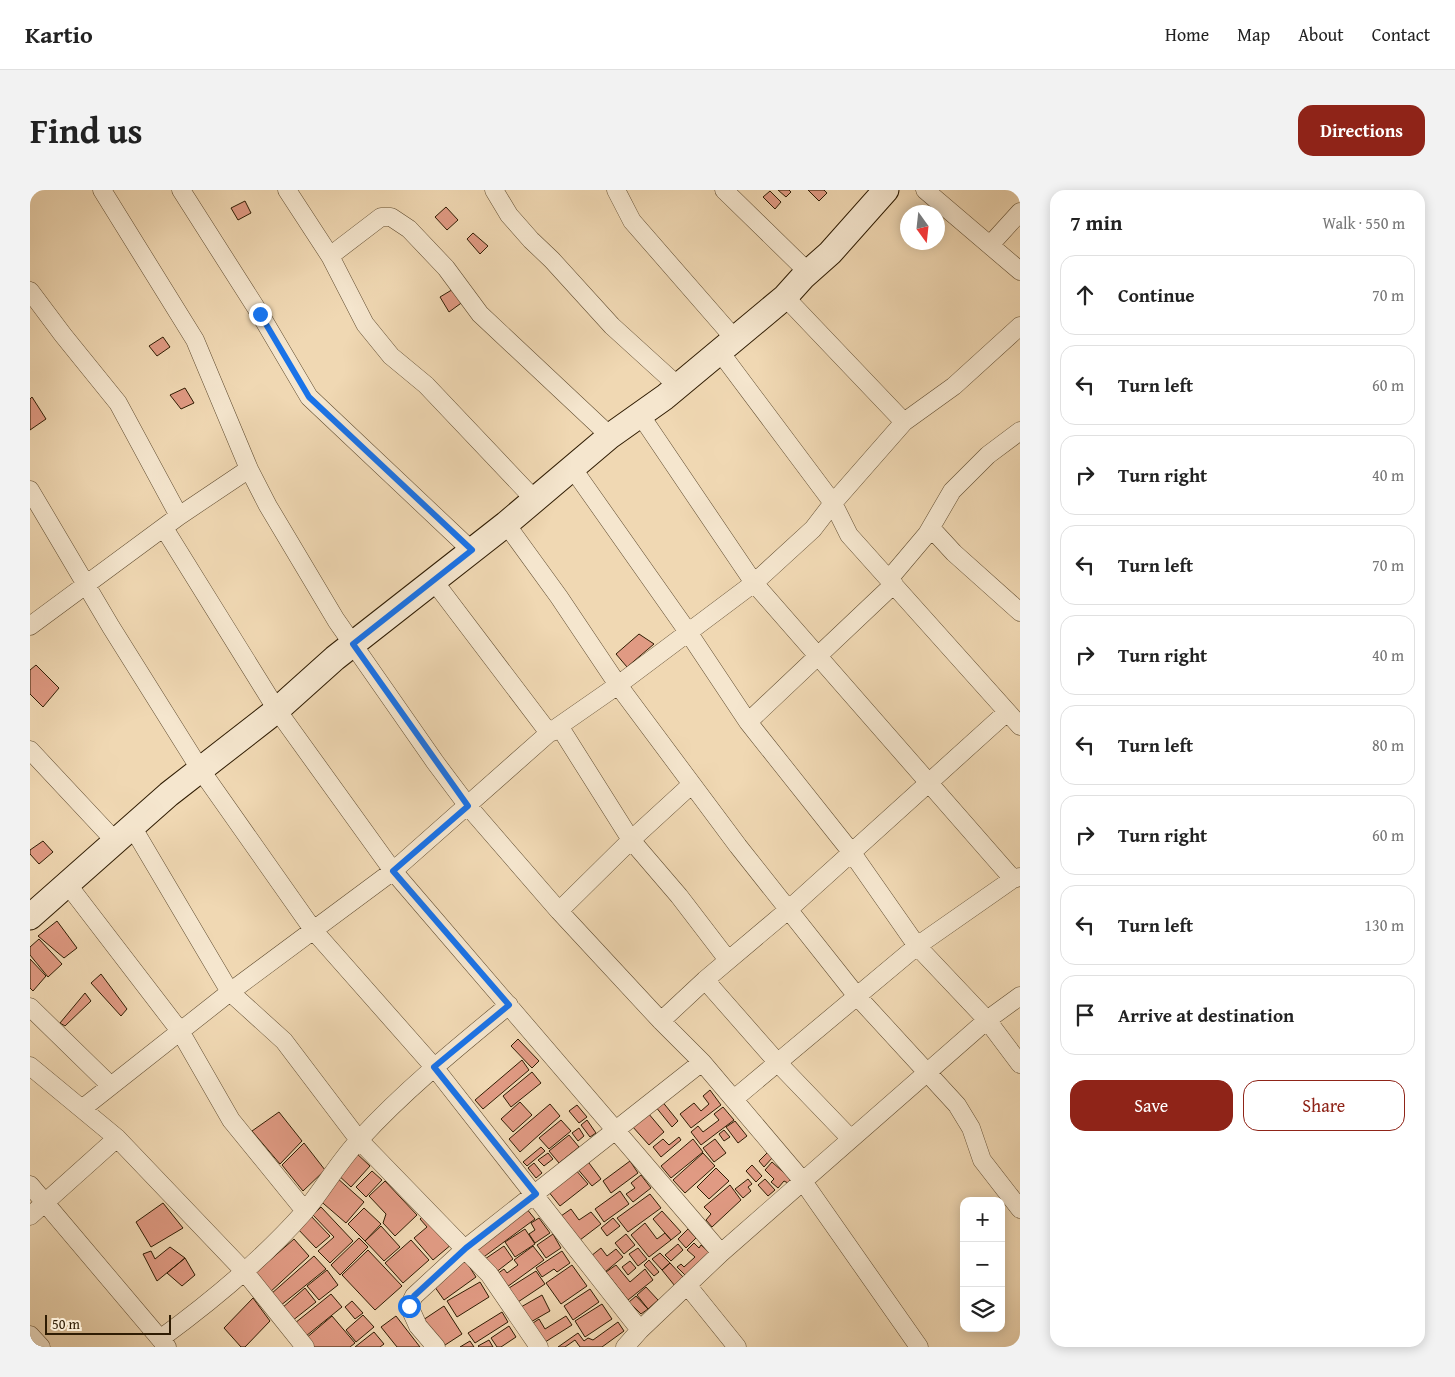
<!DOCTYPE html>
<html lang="en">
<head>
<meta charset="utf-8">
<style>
	:root { --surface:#fff; --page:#f2f2f2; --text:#222; --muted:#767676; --line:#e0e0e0; --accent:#8f2418 }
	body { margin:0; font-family:"Gentium Book Plus",serif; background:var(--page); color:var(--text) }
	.controls { position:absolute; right:15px; bottom:15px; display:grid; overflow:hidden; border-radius:10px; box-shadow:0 2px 12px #0003 }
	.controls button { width:45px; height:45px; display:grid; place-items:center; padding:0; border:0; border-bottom:1px solid var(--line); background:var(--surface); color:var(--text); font:25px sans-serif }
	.compass { position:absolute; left:870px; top:15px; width:45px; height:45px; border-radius:50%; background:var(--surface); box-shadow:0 2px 12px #0003; rotate:165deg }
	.scale { position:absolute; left:15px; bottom:12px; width:126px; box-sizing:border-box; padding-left:5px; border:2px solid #2f1c03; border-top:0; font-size:14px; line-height:18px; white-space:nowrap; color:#2f1c03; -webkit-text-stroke:4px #f5e6ce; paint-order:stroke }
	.stop { position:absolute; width:15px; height:15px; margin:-11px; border:4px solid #1a73e8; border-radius:50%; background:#fff }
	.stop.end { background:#1a73e8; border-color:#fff; box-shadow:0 1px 5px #0008 }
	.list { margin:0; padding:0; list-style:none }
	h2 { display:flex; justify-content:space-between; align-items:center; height:65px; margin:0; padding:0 20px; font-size:21px }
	h2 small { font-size:16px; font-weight:400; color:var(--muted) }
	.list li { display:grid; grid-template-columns:32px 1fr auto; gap:15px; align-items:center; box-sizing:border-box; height:80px; margin:0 10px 10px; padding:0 10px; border:1px solid var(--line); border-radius:15px }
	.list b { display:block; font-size:19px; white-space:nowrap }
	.list em { font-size:16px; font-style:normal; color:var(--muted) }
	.actions { display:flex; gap:10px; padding:15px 20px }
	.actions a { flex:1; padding:11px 0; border:1px solid var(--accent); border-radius:15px; text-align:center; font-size:18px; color:var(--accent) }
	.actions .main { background:var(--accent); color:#fff }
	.icon { flex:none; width:28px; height:28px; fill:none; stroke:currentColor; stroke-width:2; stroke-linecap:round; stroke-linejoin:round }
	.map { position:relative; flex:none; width:990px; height:1157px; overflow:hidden; border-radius:15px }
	header { display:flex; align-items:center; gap:30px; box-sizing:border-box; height:70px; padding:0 25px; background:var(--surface); border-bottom:1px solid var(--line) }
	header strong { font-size:24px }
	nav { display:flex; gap:28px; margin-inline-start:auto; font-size:18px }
	.intro { display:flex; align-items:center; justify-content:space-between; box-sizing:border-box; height:120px; padding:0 30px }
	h1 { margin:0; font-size:35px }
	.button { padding:12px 22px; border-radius:15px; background:var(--accent); color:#fff; font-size:18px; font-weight:700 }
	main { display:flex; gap:30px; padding:0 30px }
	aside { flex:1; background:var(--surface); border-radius:15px; box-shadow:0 2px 12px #0003 }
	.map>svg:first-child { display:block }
	.building { fill:#e09a83; stroke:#2f1c03 }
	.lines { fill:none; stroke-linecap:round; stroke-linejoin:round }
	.street-casing { stroke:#5f4b2f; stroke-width:19 }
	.secondary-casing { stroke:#2f1c03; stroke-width:27 }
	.street { stroke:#f5e6ce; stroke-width:18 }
	.secondary { stroke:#f5e6ce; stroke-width:25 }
	.route { stroke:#1a73e8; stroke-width:6 }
</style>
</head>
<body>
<header>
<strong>Kartio</strong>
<nav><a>Home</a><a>Map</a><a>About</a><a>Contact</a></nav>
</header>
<div class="intro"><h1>Find us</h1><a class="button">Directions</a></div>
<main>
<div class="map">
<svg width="990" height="1157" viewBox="0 0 990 1157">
	<rect width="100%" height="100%" fill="#f0d8b3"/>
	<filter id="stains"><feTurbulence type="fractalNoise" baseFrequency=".004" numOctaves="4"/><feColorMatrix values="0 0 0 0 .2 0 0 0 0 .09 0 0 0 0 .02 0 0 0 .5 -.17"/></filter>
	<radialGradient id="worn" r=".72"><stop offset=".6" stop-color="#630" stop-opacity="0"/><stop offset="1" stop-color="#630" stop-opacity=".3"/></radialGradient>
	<path class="building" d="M748 0H759L761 2 756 7Z
		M778 0H794L797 3 789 11Z
		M740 1 751 12 745 19 733 7Z
		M215 11 221 23 208 30 201 18Z
		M416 17 428 30 417 40 405 27Z
		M443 43 458 56 450 64 437 49Z
		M425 98 434 111 419 122 410 107Z
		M133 147 140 157 127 166 119 156Z
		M155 198 164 213 151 219 140 205Z
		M2 207 16 229 0 240V209Z
		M609 444 624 454 597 477 586 464Z
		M6 475 29 498 13 517 0 504V480Z
		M13 651 23 662 9 674 0 664V660Z
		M27 731 47 758 34 768 8 746Z
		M9 749 32 774 18 787 0 765V757Z
		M0 769 16 786 3 801 0 798Z
		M71 784 97 819 91 826 61 793Z
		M55 803 61 811 35 836 30 833Z
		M488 849 509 871 502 878 481 856Z
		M492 870 499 880 453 919 445 910Z
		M502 882 511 893 481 917 473 906Z
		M680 900 691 915 661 938 650 924 664 913 671 921 679 914 673 906Z
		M631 910 648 931 642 937 625 916Z
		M490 912 502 925 483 942 471 929Z
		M520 914 530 926 490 962 479 949Z
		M547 915 557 927 549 933 539 921Z
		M693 917 704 930 671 955 661 942 668 936 673 942 689 930 684 924Z
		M249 922 272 951 250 974 222 941Z
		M618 923 634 942 619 955 602 936Z
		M531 930 541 941 519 959 509 948Z
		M557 930 566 943 560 947 551 935Z
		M705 931 717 946 708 953 696 937Z
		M549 938 554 946 548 951 542 943Z
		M694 940 700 947 694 951 689 944Z
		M539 945 549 957 529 973 519 961Z
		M649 947 651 950 631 967 623 957 633 949 639 955Z
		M663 949 673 962 641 988 631 976Z
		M685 949 696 963 684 972 673 958Z
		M274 953 295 980 273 1001 252 975Z
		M511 957 515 961 497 976 493 972Z
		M325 962 340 976 321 997 306 983Z
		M738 962 743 967 734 977 729 971Z
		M518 963 523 969 514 976 508 970Z
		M673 963 685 976 655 1003 643 990Z
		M556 969 571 989 562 996 546 977Z
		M600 971 608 983 581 1003 573 991Z
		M742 972 761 989 758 993 754 991 748 998 741 992 744 989 735 980Z
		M504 973 512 983 506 988 498 978Z
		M722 975 732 986 726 992 716 981Z
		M686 978 699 991 679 1009 667 997Z
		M545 979 558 994 530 1016 518 1001Z
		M342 981 352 990 336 1007 326 997Z
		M611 985 621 998 603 1012 596 1004 605 998 601 993Z
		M306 987 334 1012 316 1033 287 1008Z
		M718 989 722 994 718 997 721 1001 713 1008 705 999Z
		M735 989 745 1000 738 1006 728 995Z
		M355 991 387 1025 365 1046 353 1033 356 1024 339 1006Z
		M700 995 711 1010 682 1037 676 1030 681 1024 674 1017Z
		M590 1001 599 1014 574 1032 565 1019Z
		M620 1004 631 1018 598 1042 587 1028Z
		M133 1013 153 1038 121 1057 106 1032Z
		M291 1017 323 1051 300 1073 288 1061 304 1047 283 1025Z
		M334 1018 351 1034 335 1051 318 1034Z
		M496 1018 505 1029 451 1069 443 1058Z
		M541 1019 549 1030 561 1022 571 1034 550 1050 531 1026Z
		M632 1021 651 1042 641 1050 623 1029Z
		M396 1023 422 1054 403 1070 384 1048 397 1037 390 1029Z
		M279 1024 300 1046 286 1058 266 1037Z
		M509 1028 520 1043 505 1053 499 1044 505 1040 501 1033Z
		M583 1028 590 1036 577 1046 571 1038Z
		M615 1033 627 1049 635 1043 641 1050 619 1067 601 1045Z
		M351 1036 370 1057 354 1071 335 1051Z
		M495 1039 505 1054 485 1067 475 1052Z
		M658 1039 666 1048 656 1058 648 1049Z
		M523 1044 531 1058 516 1068 507 1055Z
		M596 1044 605 1055 594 1064 585 1053Z
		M329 1048 338 1057 310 1085 301 1075Z
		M264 1049 279 1066 238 1104 222 1086Z
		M381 1050 399 1070 373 1093 355 1073Z
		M664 1053 669 1058 671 1055 680 1063 656 1086 647 1077 651 1074 654 1077 665 1067 657 1060Z
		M648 1054 653 1060 641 1071 635 1065Z
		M474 1056 483 1069 465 1083 455 1069Z
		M503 1056 514 1070 477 1097 467 1084 474 1079 477 1083 488 1075 484 1070Z
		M140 1057 155 1068 127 1091 113 1064 121 1061 125 1069Z
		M571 1058 577 1066 586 1059 593 1067 575 1082 561 1066Z
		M608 1058 617 1069 608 1076 599 1064Z
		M338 1060 372 1096 345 1120 312 1085Z
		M532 1061 540 1073 527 1082 524 1079 512 1087 506 1078Z
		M630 1063 640 1073 632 1080 622 1069Z
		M284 1066 296 1079 250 1116 241 1104Z
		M155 1068 165 1085 152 1096 137 1083Z
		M435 1070 446 1087 414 1110 402 1093Z
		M619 1070 629 1082 624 1086 614 1075Z
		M600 1071 606 1078 598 1085 592 1077Z
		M640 1073 654 1088 645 1096 632 1080Z
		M542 1075 557 1096 531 1114 516 1093Z
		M586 1075 600 1092 615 1079 623 1090 598 1110 576 1082Z
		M297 1080 308 1095 289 1110 277 1096Z
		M506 1081 515 1094 488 1112 479 1098Z
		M450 1092 459 1107 427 1127 417 1111Z
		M616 1097 628 1110 618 1119 607 1105Z
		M275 1098 286 1112 262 1131 252 1118Z
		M560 1099 569 1112 543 1130 534 1116Z
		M301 1104 312 1117 276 1146 265 1133Z
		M512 1105 520 1121 499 1133 491 1117Z
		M606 1106 618 1119 611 1124 599 1112Z
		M223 1108 240 1131 215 1157H211L194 1138Z
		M322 1111 333 1123 325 1129 315 1117Z
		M572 1114 582 1129 555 1147 545 1131Z
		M414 1116 432 1144 412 1157 393 1130Z
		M472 1122 478 1132 445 1153 438 1143Z
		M333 1125 344 1137 326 1152 316 1140Z
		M302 1126 325 1153 320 1157H282L275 1149Z
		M366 1126 390 1157H367L351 1137Z
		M536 1126 542 1135 512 1154 500 1135 509 1129 515 1139Z
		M588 1132 594 1141 572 1157H550L545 1150 535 1157H528L548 1143 554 1151 558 1148 563 1150Z
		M479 1136 486 1147 471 1157H467L461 1148Z
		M344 1142 354 1154 350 1157H325Z
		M459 1150 463 1157H449L448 1156Z
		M440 1151 444 1157H430Z"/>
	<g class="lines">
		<defs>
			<path id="street" d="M72 0 165 150 219 279 238 316 306 430 405 572 438 616 529 721 631 831 672 872 772 990 889 1157
				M151 0 230 124 279 207 441 360
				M257 0 300 66 335 134 361 166 396 195 504 309
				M464 0 479 25 501 50 522 70 582 136 648 196
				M586 0 602 31 704 148
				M694 0 778 82
				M895 0 990 81
				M960 55 990 22
				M300 66 351 27H361L379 39 416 78 450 124 580 246
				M0 101 33 145 88 213 149 326
				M755 107 874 232
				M690 162 803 313 819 345 990 536
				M611 226 724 393 983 689
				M543 279 658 442 718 532 822 663 887 756 957 830 990 874
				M0 300 81 437 170 579 284 741 404 877 610 1140
				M476 334 529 407 588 495 708 656 826 805 927 915 941 938 952 970 990 1019
				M134 338 247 520 363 681 691 1063
				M901 338 924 363 990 422
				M859 389 897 344 922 301 958 265 990 241
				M403 390 519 543 531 539 601 650 661 595
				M0 436 149 326 219 279
				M718 532 864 394
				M0 560 86 652
				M103 638 200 802 254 851 329 950 459 1084 509 1157
				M38 695 150 841 201 930 275 1021
				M529 721 601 650 649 706 698 770
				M675 790 748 873 820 948
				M0 817 81 896
				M631 831 675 790 758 720 977 522
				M0 876 87 948 214 1081 275 1157
				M704 909 887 756 983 689 990 687
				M53 918 200 802 363 681 519 543 588 495 724 393 783 339 803 313 874 232 924 196 990 136
				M0 995 137 1157
				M0 1026 87 948
				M657 1095 707 1157
				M0 1145 11 1157
				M130 1149C182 1111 232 1070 275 1021 294 998 309 971 330 949 375 900 428 857 479 815
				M406 1157 388 1136 379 1116 384 1106 436 1058 672 872
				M595 1157 610 1140 691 1063 957 830 990 806"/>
			<path id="secondary" d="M0 727 139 604 247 520 305 468 476 334 580 246 635 207 755 107 773 87 800 63 856 0"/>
		</defs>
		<use href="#street" class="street-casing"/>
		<use href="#secondary" class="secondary-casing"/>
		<use href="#street" class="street"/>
		<use href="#secondary" class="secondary"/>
	</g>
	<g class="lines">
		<path class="route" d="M230 124 279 207 442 360 323 454 438 616 363 681 479 815 404 877 506 1004 436 1058 384 1106 379 1116"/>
	</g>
	<rect width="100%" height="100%" filter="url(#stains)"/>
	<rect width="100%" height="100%" fill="url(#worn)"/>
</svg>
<div class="controls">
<button>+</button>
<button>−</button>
<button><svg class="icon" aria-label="layers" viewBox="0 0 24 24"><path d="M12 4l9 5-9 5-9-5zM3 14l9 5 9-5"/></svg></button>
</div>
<svg class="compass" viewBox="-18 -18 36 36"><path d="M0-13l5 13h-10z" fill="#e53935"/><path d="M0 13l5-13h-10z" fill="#767676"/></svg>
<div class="scale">50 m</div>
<div class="stop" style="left:379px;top:1116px"></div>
<div class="stop end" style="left:230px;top:124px"></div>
</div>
<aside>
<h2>7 min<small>Walk · 550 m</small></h2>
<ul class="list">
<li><svg class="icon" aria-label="ahead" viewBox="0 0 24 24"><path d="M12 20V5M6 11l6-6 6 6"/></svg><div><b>Continue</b></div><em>70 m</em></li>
<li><svg class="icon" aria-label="left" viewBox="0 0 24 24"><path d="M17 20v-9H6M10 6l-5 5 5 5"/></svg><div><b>Turn left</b></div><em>60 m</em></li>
<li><svg class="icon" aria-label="right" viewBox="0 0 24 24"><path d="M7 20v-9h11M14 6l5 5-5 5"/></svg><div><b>Turn right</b></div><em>40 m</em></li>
<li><svg class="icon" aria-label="left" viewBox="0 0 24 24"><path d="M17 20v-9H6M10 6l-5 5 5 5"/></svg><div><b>Turn left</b></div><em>70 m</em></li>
<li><svg class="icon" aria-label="right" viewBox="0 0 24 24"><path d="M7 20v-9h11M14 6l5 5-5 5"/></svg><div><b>Turn right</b></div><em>40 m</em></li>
<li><svg class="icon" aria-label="left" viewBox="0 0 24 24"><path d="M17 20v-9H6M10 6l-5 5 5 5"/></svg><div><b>Turn left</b></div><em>80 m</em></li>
<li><svg class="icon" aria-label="right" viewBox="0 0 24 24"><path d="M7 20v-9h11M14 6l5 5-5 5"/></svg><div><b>Turn right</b></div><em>60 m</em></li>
<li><svg class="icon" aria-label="left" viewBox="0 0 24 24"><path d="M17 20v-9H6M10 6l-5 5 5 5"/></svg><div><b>Turn left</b></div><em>130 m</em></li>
<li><svg class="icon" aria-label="arrive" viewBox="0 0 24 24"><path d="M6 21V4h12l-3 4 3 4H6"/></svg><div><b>Arrive at destination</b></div></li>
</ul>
<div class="actions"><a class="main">Save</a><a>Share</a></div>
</aside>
</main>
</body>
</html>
